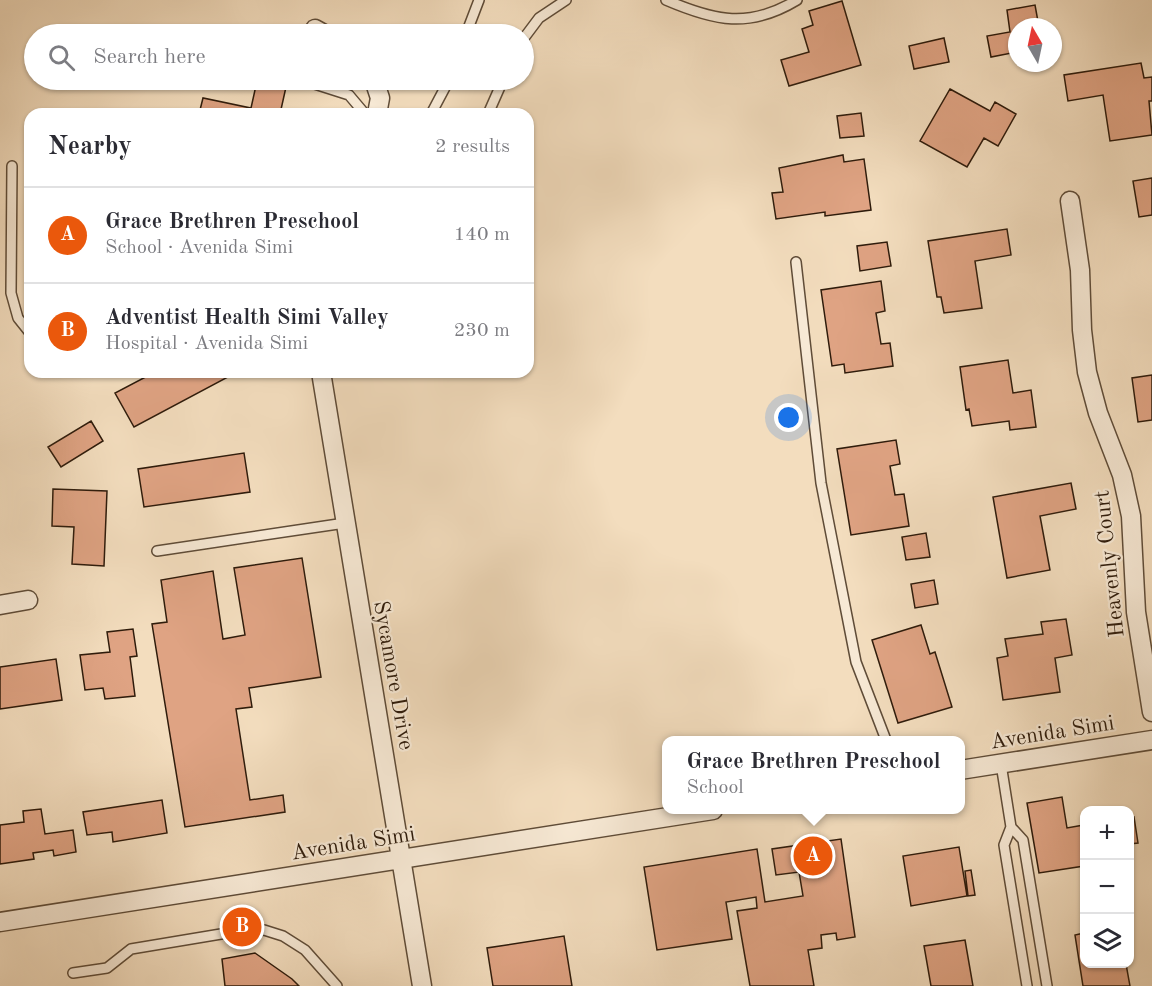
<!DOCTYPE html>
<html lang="en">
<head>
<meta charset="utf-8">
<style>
	:root { --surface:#fff; --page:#f2f2f3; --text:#2b2b33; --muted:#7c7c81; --line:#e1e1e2; --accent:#ea580c }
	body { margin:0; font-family:"Old Standard TT",serif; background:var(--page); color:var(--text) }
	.controls { position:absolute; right:18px; bottom:18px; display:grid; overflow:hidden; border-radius:12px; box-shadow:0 2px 4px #0004 }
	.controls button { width:54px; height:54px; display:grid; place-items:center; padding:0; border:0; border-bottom:2px solid var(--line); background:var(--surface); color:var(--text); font:30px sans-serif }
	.compass { position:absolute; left:1008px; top:18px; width:54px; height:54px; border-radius:50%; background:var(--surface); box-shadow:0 2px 4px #0004; rotate:351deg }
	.you { position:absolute; left:789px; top:418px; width:21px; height:21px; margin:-15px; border:4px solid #fff; border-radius:50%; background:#1a73e8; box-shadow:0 0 0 9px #1a73e833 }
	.badge { display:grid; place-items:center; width:39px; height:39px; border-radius:50%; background:var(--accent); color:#fff; font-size:20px; font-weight:700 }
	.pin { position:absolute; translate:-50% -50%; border:3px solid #fff; box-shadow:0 2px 6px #0006 }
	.popup { position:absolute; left:662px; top:736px; width:303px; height:78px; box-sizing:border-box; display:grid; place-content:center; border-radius:12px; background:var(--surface); filter:drop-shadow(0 2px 4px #0005); font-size:20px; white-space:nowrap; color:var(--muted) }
	.popup b { font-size:22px; color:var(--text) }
	.popup::after { content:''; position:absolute; left:50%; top:100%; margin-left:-12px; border:12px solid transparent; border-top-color:var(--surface) }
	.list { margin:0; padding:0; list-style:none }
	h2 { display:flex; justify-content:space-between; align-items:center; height:78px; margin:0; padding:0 24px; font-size:26px }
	h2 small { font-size:20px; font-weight:400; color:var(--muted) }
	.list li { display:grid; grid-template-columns:39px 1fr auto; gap:18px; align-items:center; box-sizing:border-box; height:96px; padding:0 24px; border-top:2px solid var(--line) }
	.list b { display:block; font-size:22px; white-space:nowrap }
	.list p { margin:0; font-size:20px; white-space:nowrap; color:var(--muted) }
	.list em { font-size:20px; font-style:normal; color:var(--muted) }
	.icon { flex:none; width:33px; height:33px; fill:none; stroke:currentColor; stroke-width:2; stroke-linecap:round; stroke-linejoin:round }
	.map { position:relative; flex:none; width:1152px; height:986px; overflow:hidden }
	.search { position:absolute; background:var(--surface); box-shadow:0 2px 4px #0004; left:24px; top:24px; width:510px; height:66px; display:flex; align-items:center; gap:15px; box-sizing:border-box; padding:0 21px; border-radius:33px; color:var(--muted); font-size:22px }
	.panel { position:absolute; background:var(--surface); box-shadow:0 2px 4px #0004; left:24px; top:108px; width:510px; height:270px; border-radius:18px }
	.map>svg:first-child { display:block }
	.building { fill:#dfa383; stroke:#2e1b0b; stroke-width:1.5 }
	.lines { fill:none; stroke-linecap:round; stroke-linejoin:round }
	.service-casing { stroke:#5f4c38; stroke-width:12 }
	.minor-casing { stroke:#5f4c38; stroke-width:21 }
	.service { stroke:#f7e9d5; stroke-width:9 }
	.minor { stroke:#f7e9d5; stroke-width:18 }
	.labels { text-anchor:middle; stroke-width:4.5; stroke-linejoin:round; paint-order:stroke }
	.street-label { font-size:22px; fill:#2e1b0b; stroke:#f7e9d5 }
</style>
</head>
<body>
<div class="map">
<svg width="1152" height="986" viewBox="0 0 1152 986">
	<rect width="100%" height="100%" fill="#f3ddbe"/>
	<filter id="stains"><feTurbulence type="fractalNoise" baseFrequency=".00333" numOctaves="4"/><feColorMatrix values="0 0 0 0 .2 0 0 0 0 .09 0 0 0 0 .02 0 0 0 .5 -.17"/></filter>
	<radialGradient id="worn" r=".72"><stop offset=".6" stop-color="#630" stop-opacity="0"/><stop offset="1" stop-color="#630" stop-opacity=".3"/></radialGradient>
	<path class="building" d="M842 1 861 65 789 86 781 60 809 52 802 29 813 25 809 11Z
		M1035 5 1039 27H1017V52L991 57 987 36 1010 32 1007 10Z
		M944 38 949 62 914 69 909 46Z
		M1141 63 1144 78 1152 77V101H1149L1152 135 1110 141 1103 95 1068 101 1064 75Z
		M257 81 286 87 280 114H199L203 98 251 108Z
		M950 89 990 111 995 102 1016 114 998 146 984 138 967 167 920 141Z
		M861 113 864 136 840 138 837 116Z
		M843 155 844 162 864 159 871 210 825 216V212L776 219 772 193 783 192 779 168Z
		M1152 178V215L1139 217 1133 181Z
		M1007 229 1011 255 975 261 982 308 944 313 941 297H937L928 241Z
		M887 242 891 266 860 271 857 246Z
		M881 281 885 311 876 313 881 344 890 343 893 366 845 373 844 364 832 366 821 290Z
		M1008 360 1013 393 1031 390 1036 427 1010 430 1009 421 972 426 969 409 966 410 960 367Z
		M155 372H226L228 377 134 427 115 393Z
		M1152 375V420L1138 422 1132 378Z
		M91 421 103 441 61 467 48 447Z
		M896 440 900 464 890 466 895 495 904 494 909 526 851 535 837 449Z
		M244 453 250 492 144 507 138 469Z
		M1071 483 1076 509 1040 516 1050 570 1007 578 993 497Z
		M53 489 107 491 104 566 72 564 74 527 52 526Z
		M926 533 930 557 906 560 902 537Z
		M302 558 321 677 249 688 252 707 236 709 250 800 283 795 285 812 185 827 152 624 167 622 161 580 213 571 223 639 245 635 234 568Z
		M934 580 938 604 915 608 911 584Z
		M1066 619 1072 655 1055 658 1060 692 1003 700 997 658 1008 656 1005 639 1043 634 1041 622Z
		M921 625 930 654 935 652 952 707 898 723 872 640Z
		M133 629 137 656 130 657 135 696 105 699 103 688 85 690 80 655 110 652 107 632Z
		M56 659 62 700 0 709V667Z
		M1062 797 1067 828 1084 825V866L1039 873 1027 803Z
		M162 800 167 833 113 842 112 832 87 835 83 812Z
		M41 809 45 834 73 830 76 852 54 856 53 850 33 853 34 859 0 864V825L24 822 23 811Z
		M1134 817 1138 843 1130 844V818Z
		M841 839 855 937 837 940 836 933 821 935 822 948 808 950 814 986H750L737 911 757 908 756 897 726 902 732 939 657 950 644 867 757 849 765 902 803 896 799 872 776 875 772 849Z
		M959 847 967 896 911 906 903 856Z
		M971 870 975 895 968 896 965 871Z
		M1084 933V964H1126L1130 986H1083L1075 935Z
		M564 936 572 986H493L487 948Z
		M965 940 973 986H931L924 946Z
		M255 953 292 979 299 986H225L222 959Z"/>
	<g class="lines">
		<defs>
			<path id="service" d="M666 0C715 21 749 29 797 0
				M466 34 479 0
				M524 38 539 18 566 0
				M302 80 349 95 365 114
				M431 114 449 80
				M488 114 503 80
				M12 166 11 293 18 318 30 333
				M796 262 821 483 856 662 886 740
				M157 551 345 523
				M1001 764 1011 827 1023 840 1047 986
				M1011 827 1004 845 1027 986
				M73 973 107 968 131 949 239 931 264 930 283 936 305 950 337 986"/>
			<path id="minor" d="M315 29 324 34
				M374 80 380 98 377 114
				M1070 201 1080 270 1082 330 1087 372 1098 413 1122 475 1131 516 1136 612 1152 712
				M321 372 422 986
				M0 605 28 600
				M960 770 1152 740
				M0 922 713 810"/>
		</defs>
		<use href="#service" class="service-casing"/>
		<use href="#minor" class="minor-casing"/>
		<use href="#service" class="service"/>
		<use href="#minor" class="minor"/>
	</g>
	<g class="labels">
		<g class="street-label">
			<text transform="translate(1108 564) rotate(-96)" y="8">Heavenly Court</text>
			<text transform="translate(395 675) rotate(80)" y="8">Sycamore Drive</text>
			<text transform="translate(1052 731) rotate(-9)" y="8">Avenida Simi</text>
			<text transform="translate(353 842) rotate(-9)" y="8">Avenida Simi</text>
		</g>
	</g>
	<rect width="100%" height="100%" filter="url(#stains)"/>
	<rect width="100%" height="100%" fill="url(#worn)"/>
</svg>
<div class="controls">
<button>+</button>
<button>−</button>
<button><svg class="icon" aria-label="layers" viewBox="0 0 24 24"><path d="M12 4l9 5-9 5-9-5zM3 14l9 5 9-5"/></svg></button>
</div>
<svg class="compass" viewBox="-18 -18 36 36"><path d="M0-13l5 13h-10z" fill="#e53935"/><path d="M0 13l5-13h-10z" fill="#7c7c81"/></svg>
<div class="you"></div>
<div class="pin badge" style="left:813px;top:856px">A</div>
<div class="popup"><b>Grace Brethren Preschool</b>School</div>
<div class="pin badge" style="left:242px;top:927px">B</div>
<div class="search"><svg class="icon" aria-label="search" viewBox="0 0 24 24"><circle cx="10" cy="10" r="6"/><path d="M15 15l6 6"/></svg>Search here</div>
<section class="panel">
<h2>Nearby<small>2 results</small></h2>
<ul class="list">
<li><span class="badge">A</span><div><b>Grace Brethren Preschool</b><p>School · Avenida Simi</p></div><em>140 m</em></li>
<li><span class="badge">B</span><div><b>Adventist Health Simi Valley</b><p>Hospital · Avenida Simi</p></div><em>230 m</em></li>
</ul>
</section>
</div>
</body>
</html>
